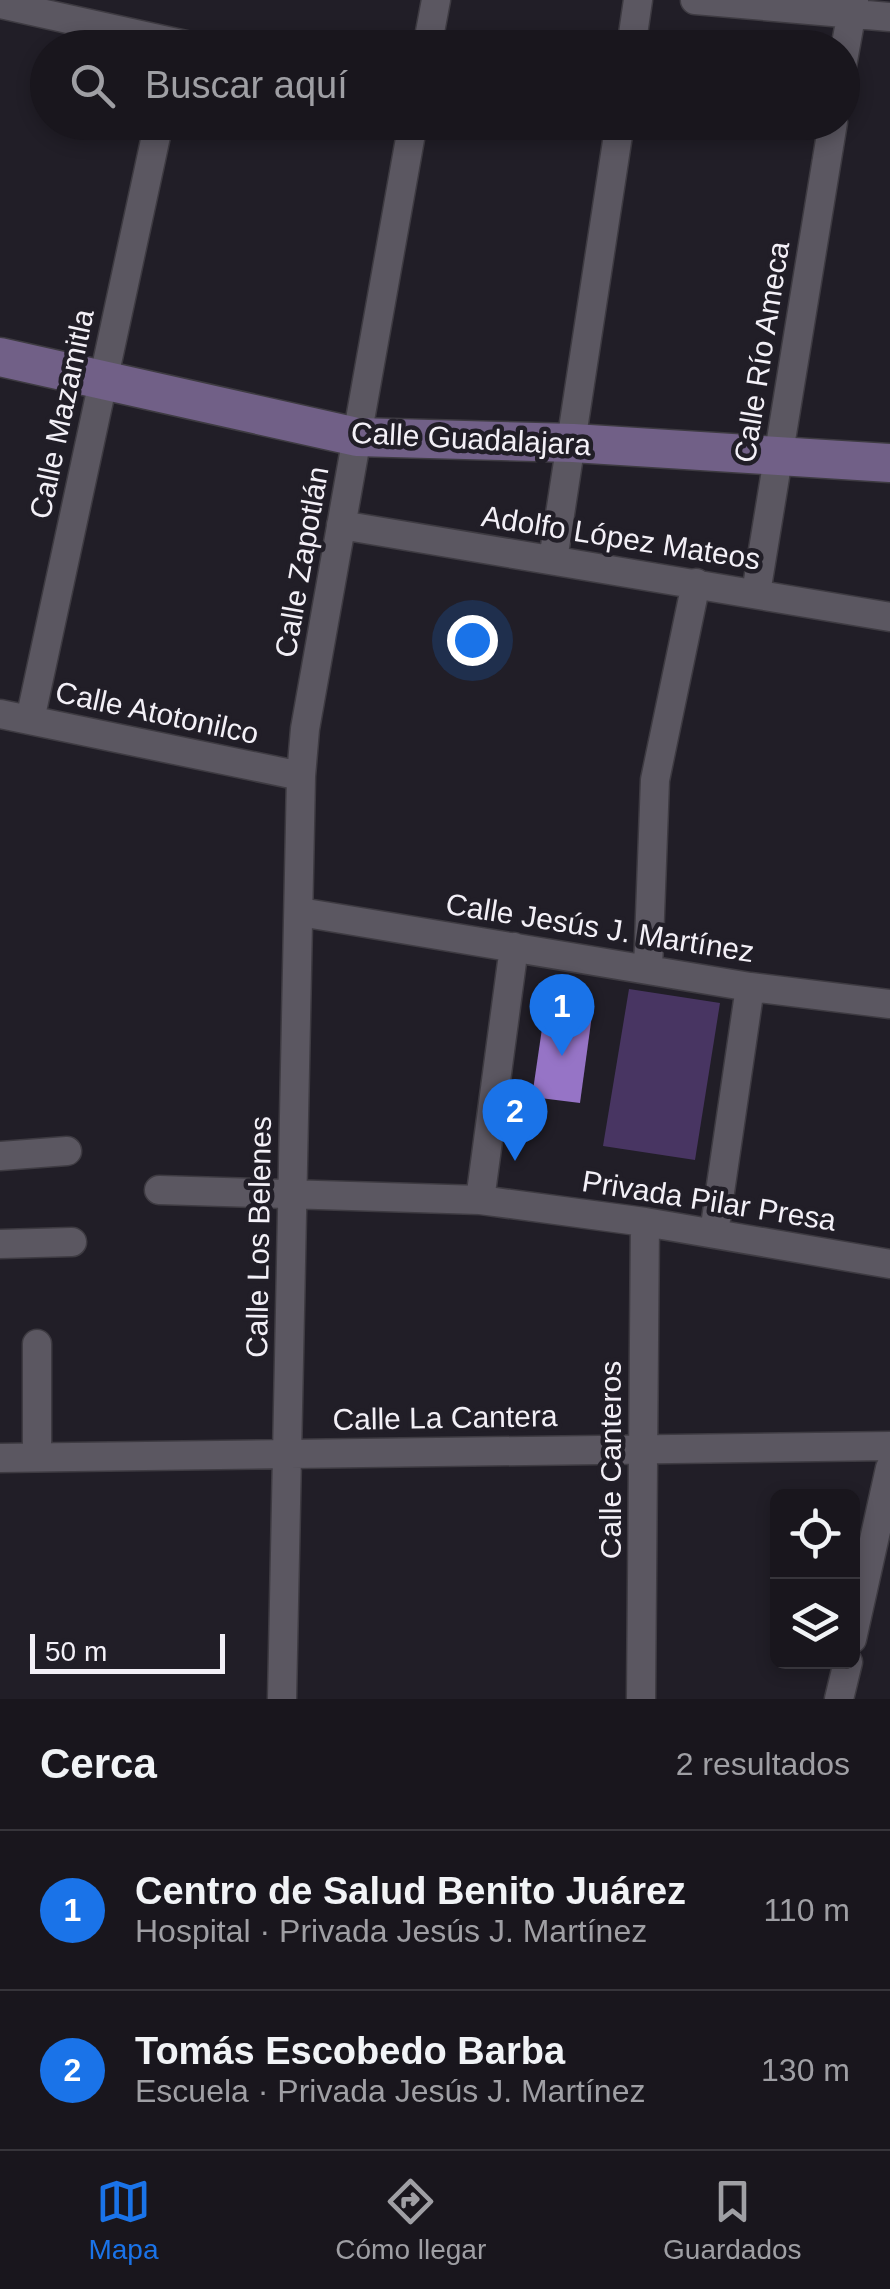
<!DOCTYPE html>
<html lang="es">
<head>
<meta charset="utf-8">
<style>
	:root { --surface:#19161d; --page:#221f26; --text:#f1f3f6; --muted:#9f9fa4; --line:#37353b; --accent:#1a73e8 }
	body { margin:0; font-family:Helvetica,sans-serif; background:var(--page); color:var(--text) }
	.controls { position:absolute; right:30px; bottom:30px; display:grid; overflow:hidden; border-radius:15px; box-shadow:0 5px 15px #0003 }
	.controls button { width:90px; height:90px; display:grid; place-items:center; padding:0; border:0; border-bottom:2px solid var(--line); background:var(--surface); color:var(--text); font:50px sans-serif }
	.scale { position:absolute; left:30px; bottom:25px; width:195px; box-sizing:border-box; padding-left:10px; border:5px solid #f3f0f7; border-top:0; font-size:28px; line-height:35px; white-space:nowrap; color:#f3f0f7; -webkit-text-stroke:8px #211e27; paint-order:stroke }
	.you { position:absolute; left:472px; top:640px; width:35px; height:35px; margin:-25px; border:8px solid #fff; border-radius:50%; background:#1a73e8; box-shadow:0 0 0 15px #1a73e833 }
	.badge { display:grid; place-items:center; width:65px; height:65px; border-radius:50%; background:var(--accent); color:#fff; font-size:32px; font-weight:700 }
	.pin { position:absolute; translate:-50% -82px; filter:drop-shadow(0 2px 5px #0008) }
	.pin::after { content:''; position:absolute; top:52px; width:35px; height:30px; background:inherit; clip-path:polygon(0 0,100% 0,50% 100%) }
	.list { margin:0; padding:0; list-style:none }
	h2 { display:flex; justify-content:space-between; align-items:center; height:130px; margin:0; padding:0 40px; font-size:42px }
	h2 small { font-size:32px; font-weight:400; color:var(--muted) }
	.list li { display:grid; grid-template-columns:65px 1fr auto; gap:30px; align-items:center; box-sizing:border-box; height:160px; padding:0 40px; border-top:2px solid var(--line) }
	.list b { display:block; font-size:38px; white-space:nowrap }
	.list p { margin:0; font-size:32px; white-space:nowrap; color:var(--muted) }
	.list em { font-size:32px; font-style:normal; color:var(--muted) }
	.icon { flex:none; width:55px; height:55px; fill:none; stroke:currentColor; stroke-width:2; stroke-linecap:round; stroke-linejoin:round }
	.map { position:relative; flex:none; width:890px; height:1699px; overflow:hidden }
	.search { position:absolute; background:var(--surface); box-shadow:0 5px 15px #0003; left:30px; right:30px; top:30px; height:110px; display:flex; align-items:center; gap:25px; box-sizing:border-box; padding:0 35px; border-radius:55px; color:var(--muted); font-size:38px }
	.sheet { height:450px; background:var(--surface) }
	nav { display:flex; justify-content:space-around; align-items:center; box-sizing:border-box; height:140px; border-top:2px solid var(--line); background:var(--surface); font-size:28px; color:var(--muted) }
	nav a { display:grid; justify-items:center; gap:5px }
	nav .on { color:var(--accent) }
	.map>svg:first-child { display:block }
	.green { fill:#483562 }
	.building { fill:#9674c6 }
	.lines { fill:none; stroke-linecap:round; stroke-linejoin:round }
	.street-casing { stroke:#3e3b42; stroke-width:31 }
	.secondary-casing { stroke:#3e3b42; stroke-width:41 }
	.street { stroke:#5b5761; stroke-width:28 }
	.secondary { stroke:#716087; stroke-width:38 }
	.labels { text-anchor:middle; stroke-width:9; stroke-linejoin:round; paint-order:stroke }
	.street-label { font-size:30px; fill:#f3f0f7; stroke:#211e27 }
</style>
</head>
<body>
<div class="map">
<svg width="890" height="1699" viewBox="0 0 890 1699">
	<rect width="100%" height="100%" fill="#211e27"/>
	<path class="green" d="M629 989 720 1003 695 1160 603 1146Z"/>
	<path class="building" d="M545 1008 592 1015 580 1103 532 1097Z"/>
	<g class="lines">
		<defs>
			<path id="street" d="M695 0 890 17
				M0 4 199 48
				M427 48 436 0
				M631 48 638 0
				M842 66 854 0
				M341 525 890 617
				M553 560 620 122
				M756 593 833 122
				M0 714 301 776
				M30 720 159 122
				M300 912 750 987 890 1004
				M648 969 655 780 696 583
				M0 1156 67 1151
				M159 1190 480 1200 645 1222 890 1264
				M480 1200 514 947
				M714 1233 750 987
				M0 1244 72 1242
				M37 1344V1457
				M0 1458 890 1446
				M852 1639 890 1468
				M282 1699 301 776 305 729 413 122
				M641 1699 645 1222
				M839 1699 848 1662"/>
			<path id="secondary" d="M0 357 357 437 573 443 890 463"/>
		</defs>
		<use href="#street" class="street-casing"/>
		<use href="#secondary" class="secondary-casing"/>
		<use href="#street" class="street"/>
		<use href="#secondary" class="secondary"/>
	</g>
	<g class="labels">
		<g class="street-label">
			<text transform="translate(762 352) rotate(-81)" y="10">Calle Río Ameca</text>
			<text transform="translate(62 414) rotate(-78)" y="10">Calle Mazamitla</text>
			<text transform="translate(471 439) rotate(3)" y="10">Calle Guadalajara</text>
			<text transform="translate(621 538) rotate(9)" y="10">Adolfo López Mateos</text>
			<text transform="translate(302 562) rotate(-80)" y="10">Calle Zapotlán</text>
			<text transform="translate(157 713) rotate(12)" y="10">Calle Atotonilco</text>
			<text transform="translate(600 928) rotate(9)" y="10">Calle Jesús J. Martínez</text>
			<text transform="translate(709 1201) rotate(9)" y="10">Privada Pilar Presa</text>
			<text transform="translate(259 1237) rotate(-89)" y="10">Calle Los Belenes</text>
			<text transform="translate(445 1418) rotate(-1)" y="10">Calle La Cantera</text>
			<text transform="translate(611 1460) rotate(-90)" y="10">Calle Canteros</text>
		</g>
	</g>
</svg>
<div class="controls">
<button><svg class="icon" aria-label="locate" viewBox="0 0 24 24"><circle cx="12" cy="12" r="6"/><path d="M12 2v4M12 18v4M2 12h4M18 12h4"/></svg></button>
<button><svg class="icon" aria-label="layers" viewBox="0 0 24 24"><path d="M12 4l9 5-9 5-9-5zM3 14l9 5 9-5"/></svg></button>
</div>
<div class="scale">50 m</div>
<div class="you"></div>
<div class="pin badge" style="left:562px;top:1056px">1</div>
<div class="pin badge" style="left:515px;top:1161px">2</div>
<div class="search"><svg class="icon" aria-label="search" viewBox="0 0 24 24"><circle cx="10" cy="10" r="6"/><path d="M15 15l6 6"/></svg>Buscar aquí</div>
</div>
<section class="sheet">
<h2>Cerca<small>2 resultados</small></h2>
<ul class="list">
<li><span class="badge">1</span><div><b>Centro de Salud Benito Juárez</b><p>Hospital · Privada Jesús J. Martínez</p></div><em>110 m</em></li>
<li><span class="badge">2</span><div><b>Tomás Escobedo Barba</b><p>Escuela · Privada Jesús J. Martínez</p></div><em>130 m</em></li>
</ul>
</section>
<nav>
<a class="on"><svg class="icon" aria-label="map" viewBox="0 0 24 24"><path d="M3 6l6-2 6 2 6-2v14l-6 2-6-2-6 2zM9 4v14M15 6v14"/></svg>Mapa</a>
<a><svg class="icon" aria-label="directions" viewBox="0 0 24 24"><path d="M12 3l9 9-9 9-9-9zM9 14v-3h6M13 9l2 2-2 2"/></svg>Cómo llegar</a>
<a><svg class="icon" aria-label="saved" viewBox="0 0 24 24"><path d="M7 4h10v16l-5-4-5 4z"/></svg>Guardados</a>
</nav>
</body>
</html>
